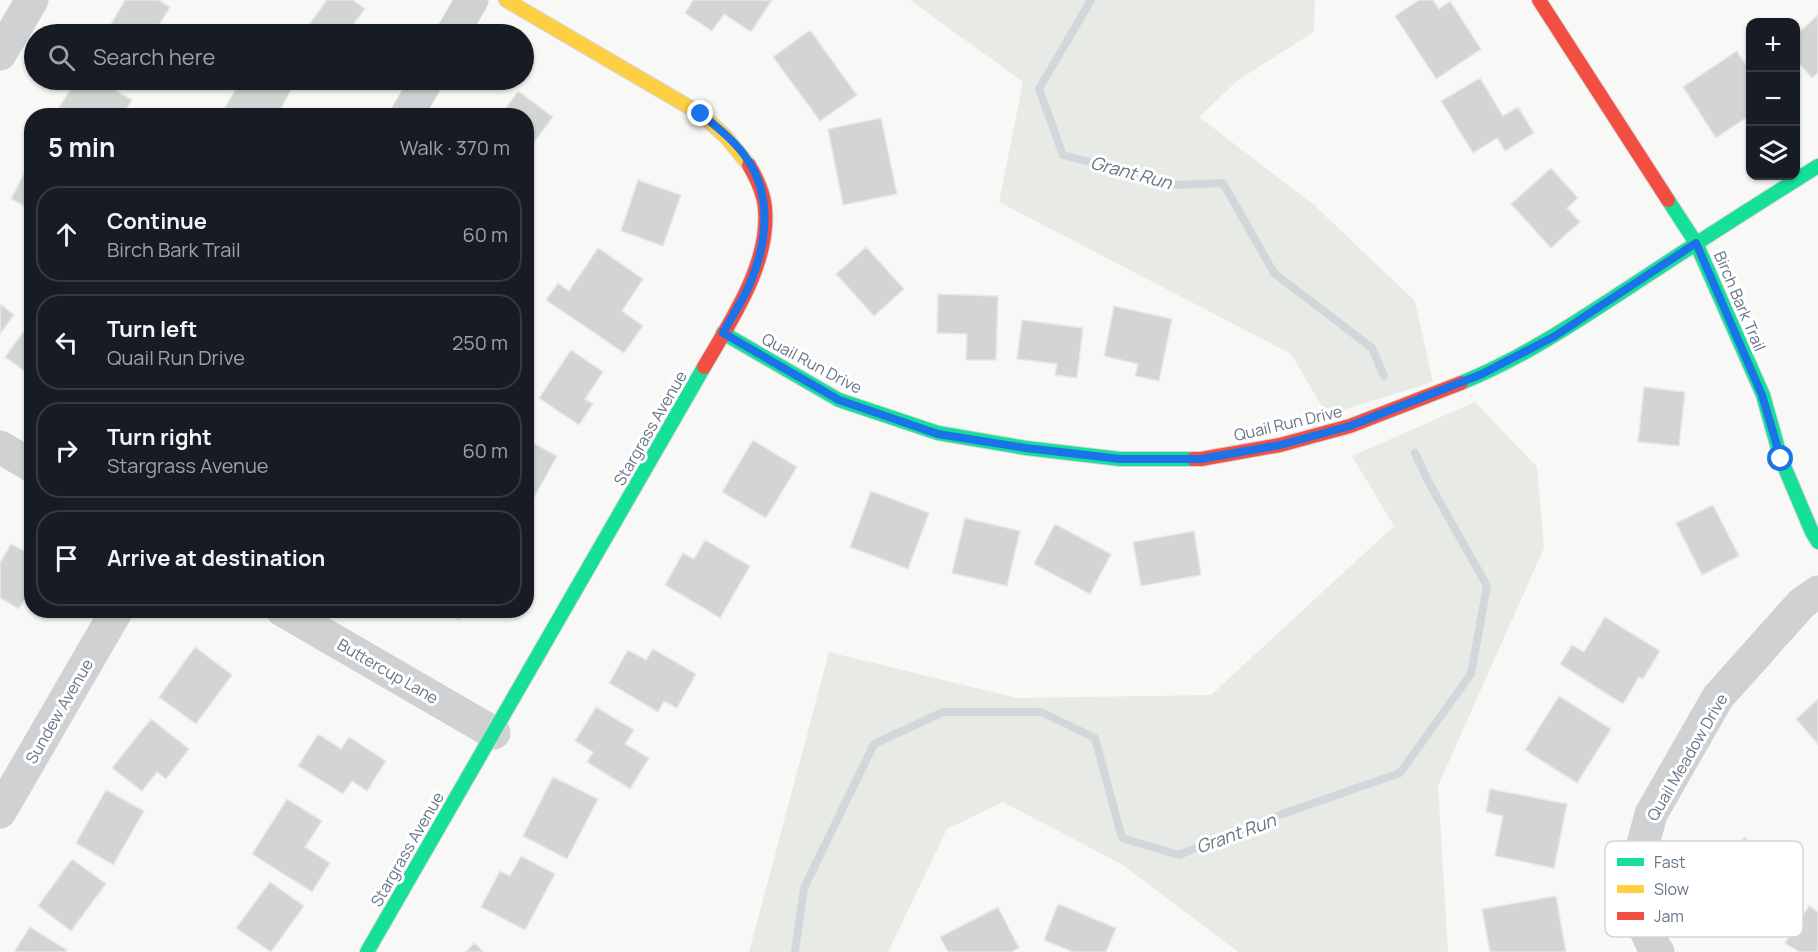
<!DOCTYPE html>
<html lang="en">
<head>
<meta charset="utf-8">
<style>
	:root { --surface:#171b24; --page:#20242c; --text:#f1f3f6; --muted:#9ea1a6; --line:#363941 }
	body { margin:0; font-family:Manrope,sans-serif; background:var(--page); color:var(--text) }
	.controls { position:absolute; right:18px; top:18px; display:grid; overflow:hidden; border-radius:12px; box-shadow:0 2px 4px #0004 }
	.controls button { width:54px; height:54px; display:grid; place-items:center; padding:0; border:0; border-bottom:2px solid var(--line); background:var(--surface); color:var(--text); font:30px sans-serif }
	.stop { position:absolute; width:18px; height:18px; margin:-14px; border:4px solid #1a73e8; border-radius:50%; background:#fff }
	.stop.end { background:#1a73e8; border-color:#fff; box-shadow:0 2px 6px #0008 }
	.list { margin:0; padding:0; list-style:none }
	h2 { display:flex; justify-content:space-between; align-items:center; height:78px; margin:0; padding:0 24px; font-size:26px }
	h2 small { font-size:20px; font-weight:400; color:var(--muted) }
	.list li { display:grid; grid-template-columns:39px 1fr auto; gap:18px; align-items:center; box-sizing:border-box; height:96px; margin:0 12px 12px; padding:0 12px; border:2px solid var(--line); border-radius:24px }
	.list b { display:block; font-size:22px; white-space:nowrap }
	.list p { margin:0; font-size:20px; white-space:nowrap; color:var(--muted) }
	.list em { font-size:20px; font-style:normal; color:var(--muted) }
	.icon { flex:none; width:33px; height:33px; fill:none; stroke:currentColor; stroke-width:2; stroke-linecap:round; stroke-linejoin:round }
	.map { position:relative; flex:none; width:1818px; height:952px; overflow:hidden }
	.search { position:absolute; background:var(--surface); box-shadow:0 2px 4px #0004; left:24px; top:24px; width:510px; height:66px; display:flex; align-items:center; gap:15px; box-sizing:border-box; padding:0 21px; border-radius:33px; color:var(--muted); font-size:22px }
	.panel { position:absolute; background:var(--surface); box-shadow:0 2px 4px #0004; left:24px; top:108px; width:510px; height:510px; border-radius:24px }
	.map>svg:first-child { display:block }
	.green { fill:#e8ebe5 }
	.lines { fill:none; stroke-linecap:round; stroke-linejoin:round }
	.stream { stroke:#d1d8dc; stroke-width:8 }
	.building { fill:#d3d4d4; stroke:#e8e8e6; stroke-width:1.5 }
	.fast-casing { stroke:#d5d6d7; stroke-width:16 }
	.slow-casing { stroke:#d5d6d7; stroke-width:16 }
	.jam-casing { stroke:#d5d6d7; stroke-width:16 }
	.street { stroke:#d0d1d2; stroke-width:33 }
	.fast { stroke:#16e098; stroke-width:14 }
	.slow { stroke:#ffcf43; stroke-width:14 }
	.jam { stroke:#f24e42; stroke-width:14 }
	.route { stroke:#1a73e8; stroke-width:8 }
	.labels { text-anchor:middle; stroke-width:6; stroke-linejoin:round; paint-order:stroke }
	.street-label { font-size:16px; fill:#667789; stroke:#fff }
	.water-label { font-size:18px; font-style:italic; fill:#627884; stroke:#fff }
	.key { fill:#fff; stroke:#d1d6dc; stroke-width:1.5 }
	.key-label { font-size:16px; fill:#667789 }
</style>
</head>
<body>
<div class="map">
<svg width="1818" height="952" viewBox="0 0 1818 952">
	<rect width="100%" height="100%" fill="#f8f8f7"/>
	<path class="green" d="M910 0H1315L1314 32 1238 80 1199 117 1314 205 1415 301 1433 382 1327 415 1291 354 999 202 1023 82Z
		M1475 402 1537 467 1544 548 1438 786 1448 952H1238L1123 865 1003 802 947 829 888 952H749L829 652 1017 698 1211 695 1394 526 1352 456Z"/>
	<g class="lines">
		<path class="stream" d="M1091 0 1039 89 1063 155 1177 185 1223 183 1274 273 1372 348 1384 376
			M795 952 804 888 874 744 943 712H1041L1095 738 1122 838 1179 855 1262 821 1400 773 1471 674 1487 586 1427 479 1415 453"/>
	</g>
	<path class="building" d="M125 0H158L170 7 154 34H112L107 31Z
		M327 0H353L365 9 346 34H302Z
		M693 0H772L751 32 724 14 712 31 685 13Z
		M1419 0H1433L1439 9 1450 1 1481 49 1436 79 1395 16Z
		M1818 15V73L1812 78 1796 60V35Z
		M810 30 857 95 820 121 773 57Z
		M1737 51 1750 71V115L1716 138 1683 87Z
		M1480 78 1503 116 1518 107 1534 133 1505 151 1497 138 1473 153 1441 101Z
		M76 80H98L132 100 122 116H54Z
		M241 80H293L296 81 277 116H227L222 113Z
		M518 91 553 117 526 153V116H500Z
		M881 118 897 194 843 205 828 129Z
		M32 158V210L11 199Z
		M1551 168 1578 198 1567 208 1580 222 1551 248 1511 204Z
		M638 180 681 195 663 246 621 231Z
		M866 247 904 289 874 316 836 274Z
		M598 248 643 279 622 311 643 326 624 353 546 300 558 283 569 291Z
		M938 294 998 296 996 360H966L967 334 937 333Z
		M0 304 14 315 0 334Z
		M1114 306 1172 319 1159 381 1135 376 1138 364 1104 356Z
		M32 320V376L5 357Z
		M1022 320 1083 328 1077 378 1055 375 1057 364 1017 359Z
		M571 350 603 372 585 399 593 404 579 425 539 398Z
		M1644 387 1685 392 1679 446 1638 442Z
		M526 439 557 456 531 503 526 501Z
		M753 440 797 467 766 518 722 492Z
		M871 491 929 513 908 569 850 547Z
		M1713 505 1739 556 1702 575 1676 523Z
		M965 518 1020 531 1007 586 952 573Z
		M1055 524 1111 554 1090 594 1034 564Z
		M1194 531 1201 575 1141 586 1133 542Z
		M705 540 750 566 720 618 665 585 683 553 694 559Z
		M11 544 32 555V588L19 609 0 598V563Z
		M446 610H466L459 620Z
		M1605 617 1660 651 1643 679 1639 677 1623 704 1560 664 1572 645 1584 652Z
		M195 647 232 675 196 724 159 697Z
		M653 649 696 674 677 708 664 701 658 712 609 683 628 650 646 660Z
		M1559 696 1611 729 1577 783 1525 750Z
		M1818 699V744L1796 719Z
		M596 707 634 730 625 744 649 758 630 789 587 762 593 752 575 741Z
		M151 719 189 749 166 779 157 772 142 791 112 768Z
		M318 734 341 749 349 737 386 761 367 791 352 781 343 794 298 766Z
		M553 777 598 799 567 859 523 836Z
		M1490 789 1567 804 1554 868 1495 856 1503 816 1486 812Z
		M106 790 144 811 113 865 76 843Z
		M287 799 322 821 305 847 330 863 312 892 252 854Z
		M1745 837 1788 885 1748 922 1704 874Z
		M521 856 555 874 525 930 481 907 500 871 510 876Z
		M72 859 106 884 71 931 38 906Z
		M270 882 304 906 271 952 236 928Z
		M1556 896 1566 952H1490L1482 909Z
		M1058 904 1116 928 1106 952H1073L1044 940Z
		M1809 906 1818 912V952H1799L1785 943Z
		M998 907 1019 948 1011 952H948L940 937Z
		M30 927 67 950 66 952H14Z
		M474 943 484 952H466Z"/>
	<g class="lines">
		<defs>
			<path id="fast" d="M1668 200 1696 243 1763 395 1781 459 1812 532 1818 542
				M723 333 839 400 938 433 1026 448 1120 459H1193
				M1461 383C1528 356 1588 314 1648 275 1704 238 1761 202 1818 166
				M367 952 704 367"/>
			<path id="slow" d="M506 0 701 114 726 137 749 165"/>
			<path id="jam" d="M1539 0 1668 200
				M704 367C730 322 770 264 765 209 764 193 757 179 749 165
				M1193 459H1201L1280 445 1350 426 1461 383"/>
		</defs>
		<use href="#fast" class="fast-casing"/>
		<use href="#slow" class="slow-casing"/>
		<use href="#jam" class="jam-casing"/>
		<path class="street" d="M452 34 472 0
			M0 54 32 0
			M406 116 427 80
			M0 447 32 466
			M282 610 494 733
			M0 812 117 610
			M1658 952 1651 942 1638 914 1634 878 1651 814 1718 697 1802 603 1818 592"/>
		<use href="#fast" class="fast"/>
		<use href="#slow" class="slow"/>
		<use href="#jam" class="jam"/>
	</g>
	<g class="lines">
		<path class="route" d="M701 114C718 128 735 141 747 159 774 198 766 248 748 288 741 303 731 318 723 333L839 400 938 434 1026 448 1120 459H1201L1280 445 1350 426 1482 374 1555 336 1696 243 1762 395 1781 459"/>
	</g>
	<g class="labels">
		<g class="street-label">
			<text transform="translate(1740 301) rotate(67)" y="6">Birch Bark Trail</text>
			<text transform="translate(812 363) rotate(28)" y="6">Quail Run Drive</text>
			<text transform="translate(1288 423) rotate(-13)" y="6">Quail Run Drive</text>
			<text transform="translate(650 428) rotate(-60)" y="6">Stargrass Avenue</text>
			<text transform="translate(388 671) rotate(30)" y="6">Buttercup Lane</text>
			<text transform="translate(59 711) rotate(-60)" y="6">Sundew Avenue</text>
			<text transform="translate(1687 757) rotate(-60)" y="6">Quail Meadow Drive</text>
			<text transform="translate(407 849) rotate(-60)" y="6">Stargrass Avenue</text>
		</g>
		<g class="water-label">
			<text transform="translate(1131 173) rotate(15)" y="6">Grant Run</text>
			<text transform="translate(1236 834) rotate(-20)" y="6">Grant Run</text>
		</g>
	</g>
	<rect x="1605" y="841" width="198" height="96" rx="9" class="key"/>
	<rect x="1617" y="858" width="27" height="8" fill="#16e098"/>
	<rect x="1617" y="885" width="27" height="8" fill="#ffcf43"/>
	<rect x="1617" y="912" width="27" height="8" fill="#f24e42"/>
	<g class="key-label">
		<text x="1654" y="868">Fast</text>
		<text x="1654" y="895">Slow</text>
		<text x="1654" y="922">Jam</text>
	</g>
</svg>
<div class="controls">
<button>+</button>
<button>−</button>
<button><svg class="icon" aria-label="layers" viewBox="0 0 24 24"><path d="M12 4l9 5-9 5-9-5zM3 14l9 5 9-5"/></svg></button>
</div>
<div class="stop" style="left:1781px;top:459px"></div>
<div class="stop end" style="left:701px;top:114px"></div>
<div class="search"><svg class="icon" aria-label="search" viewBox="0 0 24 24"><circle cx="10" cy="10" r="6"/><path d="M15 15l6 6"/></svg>Search here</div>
<section class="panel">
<h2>5 min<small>Walk · 370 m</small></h2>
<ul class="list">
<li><svg class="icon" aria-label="ahead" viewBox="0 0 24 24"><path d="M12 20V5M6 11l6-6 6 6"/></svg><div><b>Continue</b><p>Birch Bark Trail</p></div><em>60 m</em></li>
<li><svg class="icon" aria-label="left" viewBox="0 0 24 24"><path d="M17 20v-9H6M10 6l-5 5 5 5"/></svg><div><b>Turn left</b><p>Quail Run Drive</p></div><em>250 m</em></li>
<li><svg class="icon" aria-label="right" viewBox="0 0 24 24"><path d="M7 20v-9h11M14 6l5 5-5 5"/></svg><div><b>Turn right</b><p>Stargrass Avenue</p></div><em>60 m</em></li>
<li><svg class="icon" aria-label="arrive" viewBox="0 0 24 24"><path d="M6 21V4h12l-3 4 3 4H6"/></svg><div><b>Arrive at destination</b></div></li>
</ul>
</section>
</div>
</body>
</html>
